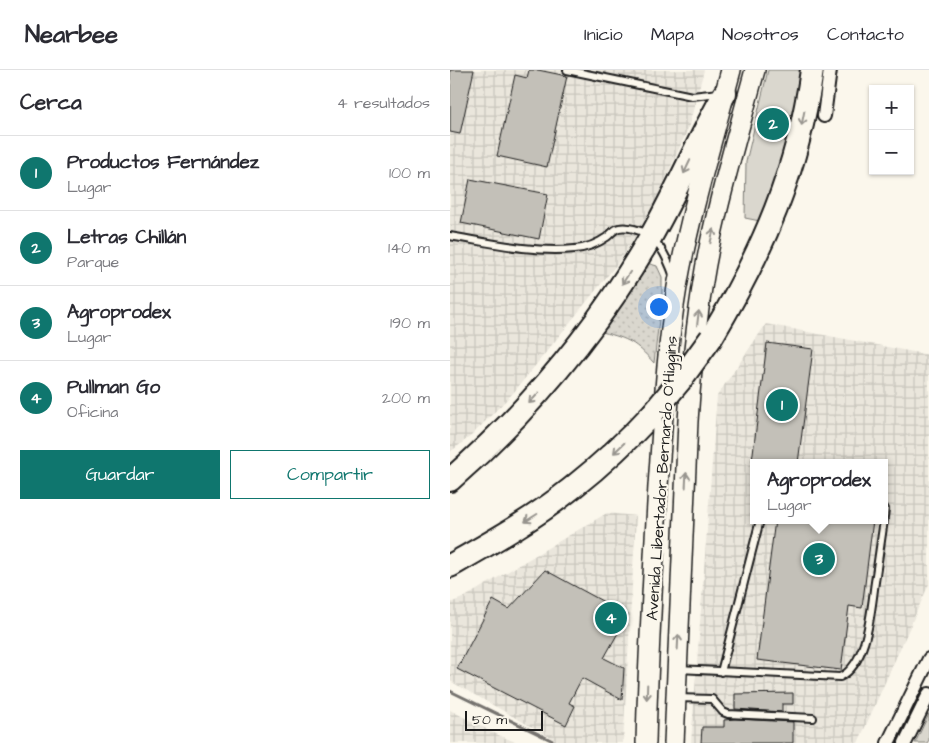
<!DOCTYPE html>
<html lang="es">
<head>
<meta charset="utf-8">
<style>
	:root { --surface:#fff; --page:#f2f2f3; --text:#2b2b33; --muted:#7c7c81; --line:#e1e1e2; --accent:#0f766e }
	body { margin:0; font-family:"Architects Daughter",sans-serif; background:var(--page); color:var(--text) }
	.controls { position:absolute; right:15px; top:15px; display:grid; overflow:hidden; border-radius:0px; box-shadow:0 1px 4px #0004 }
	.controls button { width:45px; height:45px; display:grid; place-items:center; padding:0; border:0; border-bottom:1px solid var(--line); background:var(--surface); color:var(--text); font:25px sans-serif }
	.scale { position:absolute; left:15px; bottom:12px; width:78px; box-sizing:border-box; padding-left:5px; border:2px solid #1c1c1c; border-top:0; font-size:14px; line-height:18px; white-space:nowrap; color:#1c1c1c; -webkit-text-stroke:4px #fbf7ec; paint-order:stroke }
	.you { position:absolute; left:208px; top:236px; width:18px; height:18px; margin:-12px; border:4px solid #fff; border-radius:50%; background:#1a73e8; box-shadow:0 0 0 8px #1a73e833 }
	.badge { display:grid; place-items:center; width:32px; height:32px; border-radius:50%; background:var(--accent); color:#fff; font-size:16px; font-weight:700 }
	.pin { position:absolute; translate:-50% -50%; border:2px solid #fff; box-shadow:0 1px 5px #0006 }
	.popup { position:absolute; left:300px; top:389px; width:138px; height:65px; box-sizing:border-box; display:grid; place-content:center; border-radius:0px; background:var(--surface); filter:drop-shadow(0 1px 4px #0005); font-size:16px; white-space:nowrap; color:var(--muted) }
	.popup b { font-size:19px; color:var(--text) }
	.popup::after { content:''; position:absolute; left:50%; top:100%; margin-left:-10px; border:10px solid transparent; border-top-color:var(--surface) }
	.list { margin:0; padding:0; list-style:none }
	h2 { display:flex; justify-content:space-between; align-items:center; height:65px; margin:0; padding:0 20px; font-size:21px }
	h2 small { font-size:16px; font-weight:400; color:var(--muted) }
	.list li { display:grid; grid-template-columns:32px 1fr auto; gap:15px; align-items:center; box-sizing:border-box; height:75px; padding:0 20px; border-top:1px solid var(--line) }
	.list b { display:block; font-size:19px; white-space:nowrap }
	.list p { margin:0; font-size:16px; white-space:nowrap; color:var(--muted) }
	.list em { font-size:16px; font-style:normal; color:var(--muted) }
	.actions { display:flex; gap:10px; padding:15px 20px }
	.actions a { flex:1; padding:11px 0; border:1px solid var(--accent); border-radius:0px; text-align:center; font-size:18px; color:var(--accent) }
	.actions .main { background:var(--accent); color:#fff }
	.map { position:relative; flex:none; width:479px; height:673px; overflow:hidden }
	header { display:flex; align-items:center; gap:30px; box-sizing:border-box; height:70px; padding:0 25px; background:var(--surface); border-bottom:1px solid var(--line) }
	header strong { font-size:24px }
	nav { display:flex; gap:28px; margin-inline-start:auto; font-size:18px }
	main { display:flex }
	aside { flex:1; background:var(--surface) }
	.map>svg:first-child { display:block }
	.industrial { fill:url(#industrial-grid); fill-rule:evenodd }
	.green { fill:#dad7ce; stroke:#7b7a75 }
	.park { fill:url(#park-dots); stroke:#7b7a75 }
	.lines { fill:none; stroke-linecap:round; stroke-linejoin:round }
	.stream { stroke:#74726e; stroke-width:3 }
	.building { fill:#c3c0b8; stroke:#1c1c1c }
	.service-casing { stroke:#1c1c1c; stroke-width:10 }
	.minor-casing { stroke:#1c1c1c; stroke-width:16 }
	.primary-casing { stroke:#1c1c1c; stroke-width:22 }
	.motorway-casing { stroke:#1c1c1c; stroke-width:26 }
	.service { stroke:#fbf7ec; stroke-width:6 }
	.minor { stroke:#fbf7ec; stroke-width:12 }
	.primary { stroke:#fbf7ec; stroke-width:19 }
	.motorway { stroke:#fbf7ec; stroke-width:22 }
	.motorway-bridge-casing { stroke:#1c1c1c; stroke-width:26; stroke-linecap:butt }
	.motorway-bridge { stroke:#fbf7ec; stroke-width:22 }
	.oneway { stroke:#97948e }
	.labels { text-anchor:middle; stroke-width:4.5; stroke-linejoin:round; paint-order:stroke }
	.street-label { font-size:16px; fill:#1c1c1c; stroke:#fbf7ec }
</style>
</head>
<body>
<header>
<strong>Nearbee</strong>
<nav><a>Inicio</a><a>Mapa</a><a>Nosotros</a><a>Contacto</a></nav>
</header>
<main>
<aside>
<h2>Cerca<small>4 resultados</small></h2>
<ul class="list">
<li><span class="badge">1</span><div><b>Productos Fernández</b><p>Lugar</p></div><em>100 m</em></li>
<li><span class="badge">2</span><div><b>Letras Chillán</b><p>Parque</p></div><em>140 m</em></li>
<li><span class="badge">3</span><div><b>Agroprodex</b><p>Lugar</p></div><em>190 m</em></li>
<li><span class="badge">4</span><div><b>Pullman Go</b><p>Oficina</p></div><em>200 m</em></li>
</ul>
<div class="actions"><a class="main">Guardar</a><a>Compartir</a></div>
</aside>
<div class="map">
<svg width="479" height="673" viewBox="0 0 479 673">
	<defs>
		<pattern id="industrial-grid" width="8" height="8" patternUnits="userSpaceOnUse" patternTransform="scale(1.25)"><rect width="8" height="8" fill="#eae6dc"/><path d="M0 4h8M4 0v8" fill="none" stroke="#c8c5bc"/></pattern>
		<pattern id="park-dots" width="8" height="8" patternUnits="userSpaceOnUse" patternTransform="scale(1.25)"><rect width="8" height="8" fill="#dad7ce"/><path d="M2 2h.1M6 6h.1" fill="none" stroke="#bab8b0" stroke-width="1.8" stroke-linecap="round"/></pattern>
	</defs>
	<rect width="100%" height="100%" fill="#fbf7ec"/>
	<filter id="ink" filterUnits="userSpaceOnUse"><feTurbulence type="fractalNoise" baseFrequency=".02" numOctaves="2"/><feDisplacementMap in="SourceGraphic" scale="10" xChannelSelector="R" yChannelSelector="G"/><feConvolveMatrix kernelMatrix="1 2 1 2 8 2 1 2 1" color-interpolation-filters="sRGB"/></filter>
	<g filter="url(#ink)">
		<path class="industrial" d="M0 0H254L238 59 201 141 171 189 64 322 21 366 0 382Z
			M316 254 479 285V514L408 673H241L267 326ZM304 393H434V450H304Z
			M157 443 186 446 173 673H114L105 670 0 611V533L15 527Z
			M0 640 46 664 68 673H0Z"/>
		<path class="green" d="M318 0H351C345 52 327 101 310 151L295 148 296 92Z
			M479 644V670L477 673H465Z"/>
		<path class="park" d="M197 193 207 196 212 207V224L204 293C185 272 179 269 152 262Z"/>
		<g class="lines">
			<path class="stream" d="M0 621 107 673"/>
		</g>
		<path class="building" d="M0 0H24L10 64 0 62Z
			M79 0H88L117 6 97 97 47 86 65 5 77 8Z
			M20 109 98 124 89 169 11 153Z
			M317 273 363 279 348 393 302 391Z
			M325 450H423L412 538 399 536 391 600 307 590Z
			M95 500 178 545 154 588 174 598 172 630 132 608 119 633 125 636 116 655 7 599 43 530 59 539Z
			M343 623V634H332V642L285 639V624Z
			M285 649 343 652V673H251L252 657H274V650Z"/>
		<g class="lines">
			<defs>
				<path id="service" d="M117 0 242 26 269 23
					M0 166C41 173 83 183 125 179 137 178 147 174 157 167 161 164 164 159 169 158 173 157 180 158 184 159 207 164 217 187 224 207
					M434 447 435 439
					M228 599 390 607C418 594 421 539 425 512 428 491 431 471 434 450
					M271 602 310 450
					M227 628 262 629 273 642 278 644 363 648"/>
				<path id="minor" d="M374 46 380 0
					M438 673 479 589
					M455 673 479 624"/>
				<path id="primary" d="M196 673C198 587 203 502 208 416 213 349 216 282 227 217 240 143 262 72 281 0
					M224 673 238 351C242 290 248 229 261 169 273 112 290 56 305 0"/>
				<path id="motorway" d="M261 268C313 181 348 101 362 0
					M0 410C80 340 147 260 200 168 227 121 248 70 275 23
					M0 496C42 472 85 448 122 418 151 395 178 370 203 343"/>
			</defs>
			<use href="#service" class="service-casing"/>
			<use href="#minor" class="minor-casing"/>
			<use href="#primary" class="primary-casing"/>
			<use href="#motorway" class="motorway-casing"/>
			<use href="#service" class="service"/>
			<use href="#minor" class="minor"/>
			<use href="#primary" class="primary"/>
			<use href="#motorway" class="motorway"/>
			<defs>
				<path id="motorway-bridge" d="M203 343 229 312 261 268"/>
			</defs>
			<use href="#motorway-bridge" class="motorway-bridge-casing"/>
			<use href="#motorway-bridge" class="motorway-bridge"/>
		</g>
		<defs><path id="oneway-shaft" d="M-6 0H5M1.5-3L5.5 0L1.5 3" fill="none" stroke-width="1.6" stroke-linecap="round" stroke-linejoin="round" transform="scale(1.25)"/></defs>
		<g class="oneway">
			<use href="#oneway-shaft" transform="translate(353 48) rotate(101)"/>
			<use href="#oneway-shaft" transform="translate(237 97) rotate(115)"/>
			<use href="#oneway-shaft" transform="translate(262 166) rotate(-77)"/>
			<use href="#oneway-shaft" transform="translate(176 208) rotate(123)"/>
			<use href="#oneway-shaft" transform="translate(248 248) rotate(-83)"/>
			<use href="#oneway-shaft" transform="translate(84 328) rotate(133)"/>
			<use href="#oneway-shaft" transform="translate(169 378) rotate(136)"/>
			<use href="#oneway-shaft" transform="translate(236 410) rotate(-87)"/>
			<use href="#oneway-shaft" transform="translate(81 448) rotate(148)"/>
			<use href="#oneway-shaft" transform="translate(228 572) rotate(-87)"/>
			<use href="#oneway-shaft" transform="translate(197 622) rotate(92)"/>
		</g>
	</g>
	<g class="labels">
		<g class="street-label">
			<text transform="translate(211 408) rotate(-86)" y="6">Avenida Libertador Bernardo O'Higgins</text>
		</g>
	</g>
</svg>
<div class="controls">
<button>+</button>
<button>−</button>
</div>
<div class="scale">50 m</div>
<div class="you"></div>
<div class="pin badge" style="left:332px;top:335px">1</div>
<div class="pin badge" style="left:323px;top:54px">2</div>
<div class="pin badge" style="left:369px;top:489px">3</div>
<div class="popup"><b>Agroprodex</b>Lugar</div>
<div class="pin badge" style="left:161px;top:548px">4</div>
</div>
</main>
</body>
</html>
